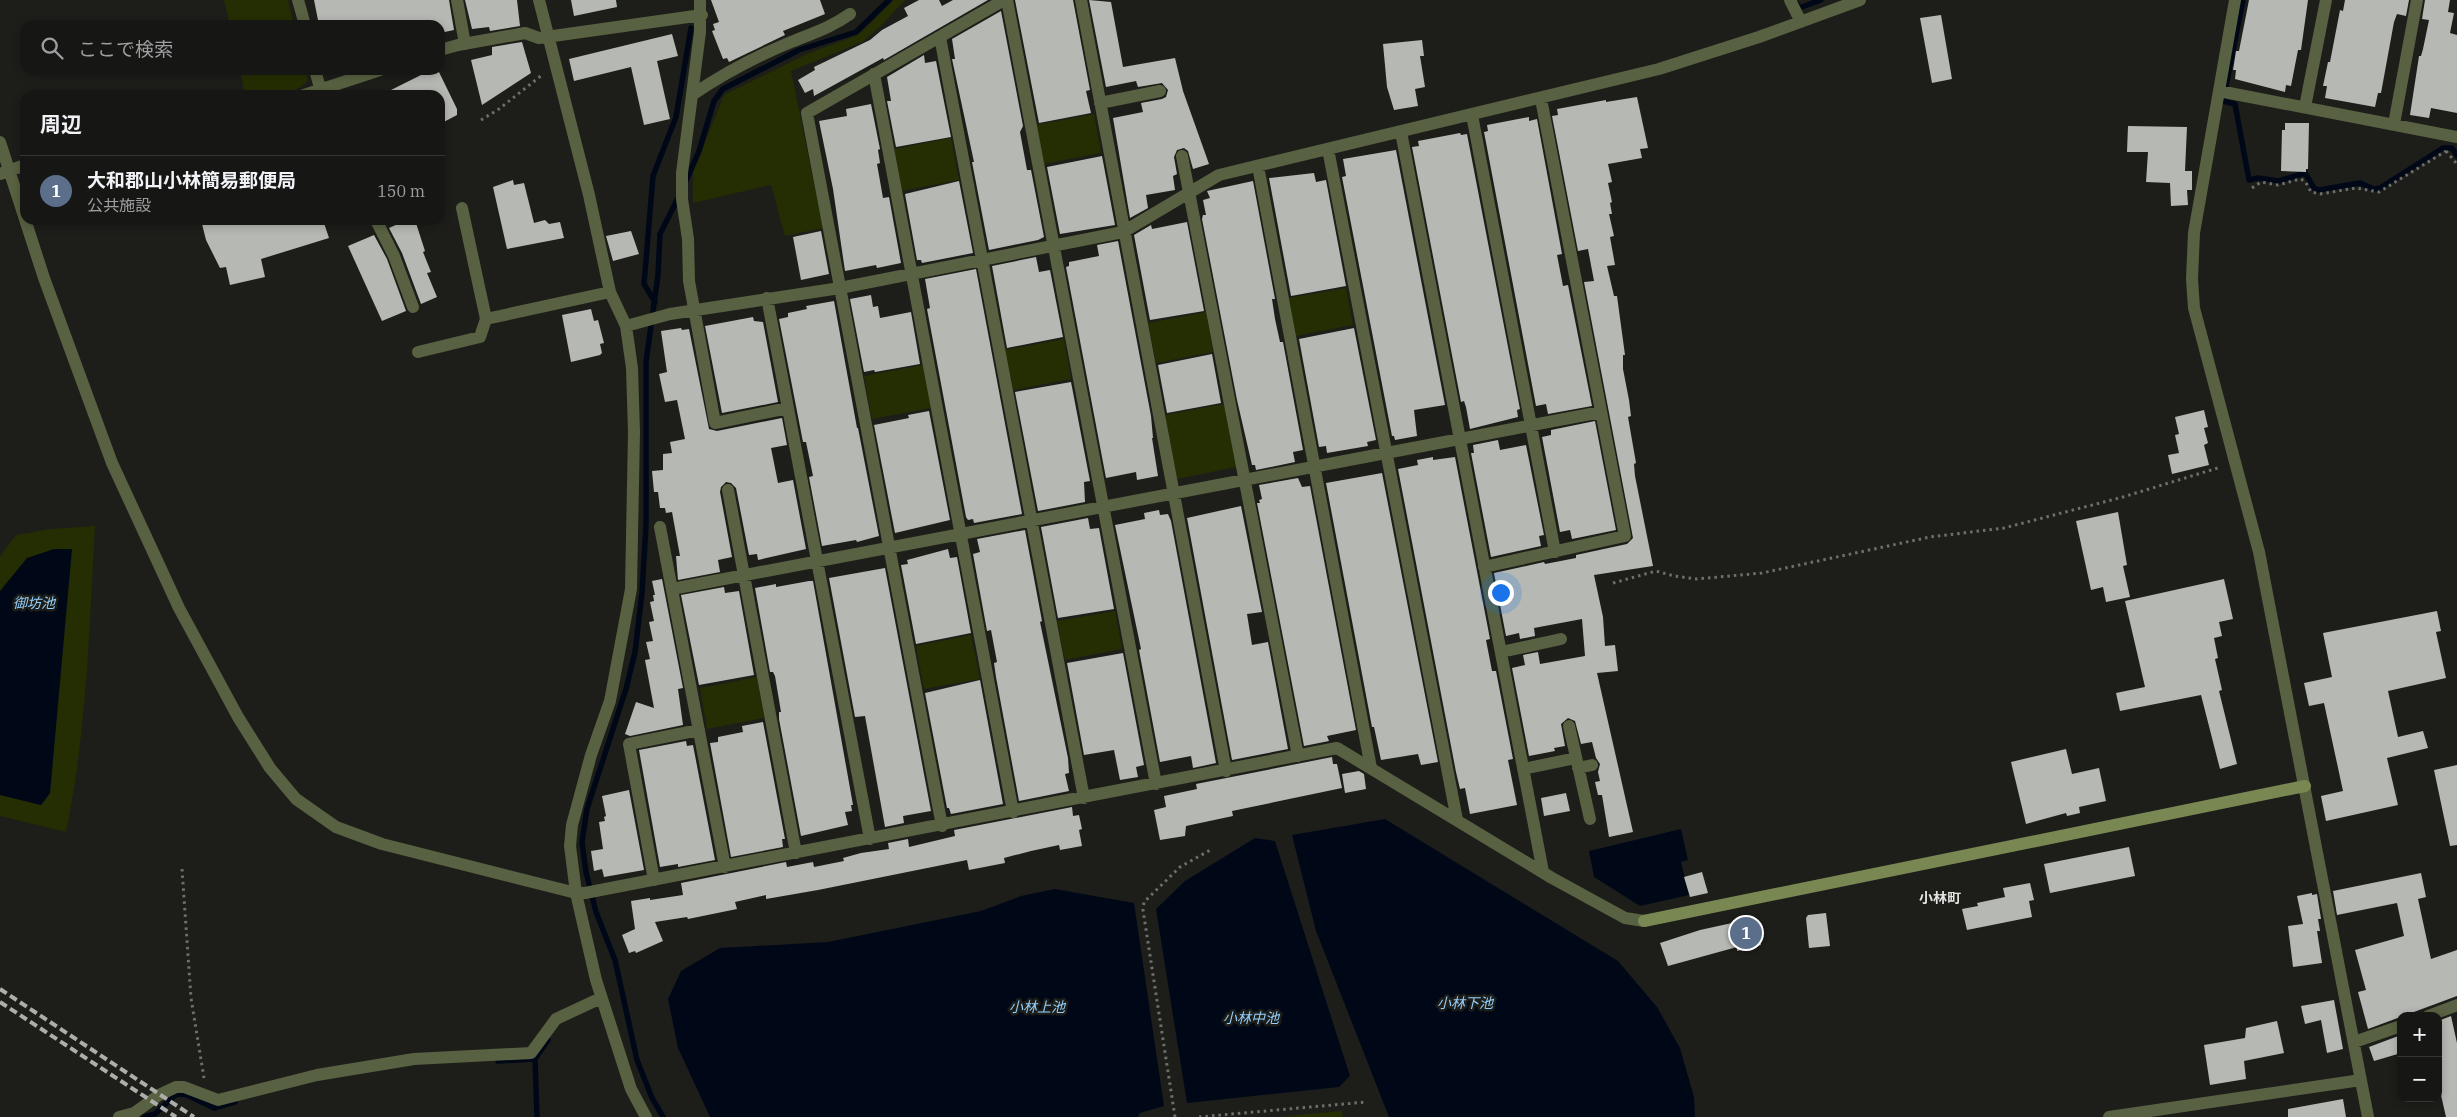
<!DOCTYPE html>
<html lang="ja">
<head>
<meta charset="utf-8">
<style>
	:root { --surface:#161614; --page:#1f1f1d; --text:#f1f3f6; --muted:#9e9fa0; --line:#353534; --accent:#76c0f7 }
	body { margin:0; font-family:"IBM Plex Serif","Noto Sans JP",serif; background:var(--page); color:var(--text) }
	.controls { position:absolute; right:15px; bottom:15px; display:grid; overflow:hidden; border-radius:10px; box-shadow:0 2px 8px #0003 }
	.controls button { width:45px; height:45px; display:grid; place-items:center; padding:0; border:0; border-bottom:1px solid var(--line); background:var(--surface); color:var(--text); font:25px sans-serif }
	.you { position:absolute; left:1500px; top:592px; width:18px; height:18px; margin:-12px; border:4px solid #fff; border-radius:50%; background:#1a73e8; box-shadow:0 0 0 8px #1a73e833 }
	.badge { display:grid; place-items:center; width:32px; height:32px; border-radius:50%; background:var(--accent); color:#fff; font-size:16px; font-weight:700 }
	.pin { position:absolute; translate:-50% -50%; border:2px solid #fff; box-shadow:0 1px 5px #0006 }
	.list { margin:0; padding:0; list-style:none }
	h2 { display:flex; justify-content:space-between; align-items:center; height:65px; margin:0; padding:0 20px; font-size:21px }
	h2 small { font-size:16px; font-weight:400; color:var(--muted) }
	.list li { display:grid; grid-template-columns:32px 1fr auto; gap:15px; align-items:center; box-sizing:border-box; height:70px; padding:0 20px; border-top:1px solid var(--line) }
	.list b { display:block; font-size:19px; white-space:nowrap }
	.list p { margin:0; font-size:16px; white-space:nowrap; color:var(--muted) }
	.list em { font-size:16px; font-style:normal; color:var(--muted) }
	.icon { flex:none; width:28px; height:28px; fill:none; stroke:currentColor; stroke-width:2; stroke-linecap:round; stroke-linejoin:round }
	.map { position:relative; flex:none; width:2457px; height:1117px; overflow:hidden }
	.search { position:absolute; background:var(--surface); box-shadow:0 2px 8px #0003; left:20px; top:20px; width:425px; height:55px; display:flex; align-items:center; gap:12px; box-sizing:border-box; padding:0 18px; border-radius:15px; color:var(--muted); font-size:19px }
	.panel { position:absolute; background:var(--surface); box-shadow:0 2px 8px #0003; left:20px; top:90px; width:425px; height:135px; border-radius:15px }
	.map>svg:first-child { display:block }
	.green { fill:#242e02 }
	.water { fill:#000818 }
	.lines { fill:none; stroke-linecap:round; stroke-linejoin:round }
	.stream { stroke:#000818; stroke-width:5.5 }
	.building { fill:#b6b8b3 }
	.path { stroke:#6e6f6b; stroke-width:3; stroke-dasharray:2.5 4; stroke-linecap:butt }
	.street { stroke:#586141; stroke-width:12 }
	.secondary { stroke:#798853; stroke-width:12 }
	.rail { stroke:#adaeab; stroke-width:4; stroke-dasharray:8 4; stroke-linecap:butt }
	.labels { text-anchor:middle; stroke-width:5; stroke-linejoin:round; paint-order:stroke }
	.water-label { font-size:14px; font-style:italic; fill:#94cefa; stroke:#1d1e1a }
	.neighbourhood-label { font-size:14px; font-weight:bold; fill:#e3e4e1; stroke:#1d1e1a }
</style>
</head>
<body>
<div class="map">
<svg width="2457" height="1117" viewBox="0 0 2457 1117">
	<rect width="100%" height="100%" fill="#1d1e1a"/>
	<path class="green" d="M224 0H288L294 25H230Z
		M894 0H905L881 26 862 42 791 71 823 228 785 236 771 185 693 203V172L724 95 807 54 858 35Z
		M240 70H305L308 80C294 97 266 95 245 95Z
		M1094 114 1101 153 1044 164 1036 125Z
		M951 138 959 180 902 191 894 149Z
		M1346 288 1353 325 1296 336 1289 298Z
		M1206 312 1213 352 1156 363 1148 323Z
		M1064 339 1071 379 1013 390 1005 350Z
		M923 365 931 408 872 419 864 376Z
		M1224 404 1236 467 1177 479 1165 415Z
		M95 526C89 629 87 731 66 832L0 816V795L41 805 50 793 58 699 0 591V557L16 535 51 529Z
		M1115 611 1122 649 1065 660 1057 621Z
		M971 635 980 679 924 689 916 646Z
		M757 677 764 718 707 729 700 688Z
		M1342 1111 1343 1117H1276Z"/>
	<path class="water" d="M54 549H72L50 793 41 805 0 795V591L27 558Z
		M1385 819 1618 961 1657 1007 1680 1048 1694 1097 1695 1117H1389L1316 931 1292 835Z
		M1681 829 1688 860 1681 862 1689 895 1640 906 1594 877 1589 851Z
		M1255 838 1275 841 1350 1076 1339 1087 1187 1103 1156 909 1185 881Z
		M1055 889 1134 903 1164 1106 1140 1113 1138 1117H710L678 1048 668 999 681 971 720 948 828 942 981 911 1021 896Z"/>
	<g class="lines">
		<path class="stream" d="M2243 0 2223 101 2235 104 2249 180 2258 178 2279 181 2305 173 2314 188 2319 190 2360 183 2374 189 2380 188 2443 148H2452L2457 156
			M1797 4 1799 8 1821 0
			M686 181 699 151 714 101 723 89 799 50 856 32 889 0
			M655 302 644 284 653 176 676 117 691 28
			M535 1059 537 1117
			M498 1061 535 1059 548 1040
			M144 1117 155 1114 175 1095 180 1094 187 1095 214 1108 235 1102
			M663 1117 652 1098 637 1060 615 960 596 912 586 872 582 842 587 809 626 689 635 652 642 593 646 525V362L658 275 660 234 679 196"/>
	</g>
	<path class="building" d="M314 0H449L454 30 440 33V25H319Z
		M465 0H517L520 26 490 31 489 27 472 29Z
		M571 0H616L617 7 574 16Z
		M711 0H820L825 14 783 31 785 35 729 62 727 58 723 59 712 31 715 30 713 24 719 22Z
		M919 0H939L942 6 953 0H988L884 60 883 58 814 96 813 89 805 93 798 80 815 70 814 67 870 40 882 30 908 16 904 8Z
		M1015 0H1073L1090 90 1086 91 1091 113 1039 123Z
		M1089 0 1111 2 1123 67 1175 58 1183 91 1209 164 1193 169 1188 151 1184 148 1177 150 1174 157 1177 174 1173 176 1175 190 1146 195 1148 208 1130 218 1113 118 1143 112 1141 103 1162 99 1166 97 1168 90 1162 83 1138 87 1136 81 1106 87Z
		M2249 0H2308L2301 50H2298L2291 86 2286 85 2285 92 2235 79 2236 70H2233L2236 51H2239Z
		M2345 0H2409L2406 16 2397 14 2394 22 2381 93H2378L2375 107 2325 98 2327 86H2323L2328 62H2330L2340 10 2343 11Z
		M2425 0H2450L2448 12 2454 13 2450 33 2457 35V113L2431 108 2429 118 2410 115 2419 56H2421L2423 49 2429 20 2422 19Z
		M1001 11 1023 126 1020 132 1027 170H1031L1044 237 1038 240 989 250 972 162H974L952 59H955L952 39Z
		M1941 15 1952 79 1932 83 1920 18Z
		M672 34 678 56 657 61 670 119 644 125 631 67 574 81 569 59Z
		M1422 40 1424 56H1420L1425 87 1415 89 1418 106 1394 110 1387 87 1383 44Z
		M522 42 531 73 482 105 471 60 492 55V47Z
		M924 55 925 63 936 61 951 137 896 147 887 101H891L887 77Z
		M431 70H438L457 109V115L440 124V95H381Z
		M1637 97 1648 148 1640 149 1642 158 1608 164 1612 182 1608 183 1612 202 1610 203 1612 214H1609L1614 236 1610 237 1615 265 1607 266 1614 296H1617L1625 355H1623V369L1629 400 1631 416 1628 417 1636 463 1634 464 1635 476 1653 566 1594 575 1603 617 1605 646 1615 645 1618 671 1597 673 1633 832 1609 837 1602 795H1598L1595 782 1600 781 1598 772 1600 764 1596 758 1592 742 1581 744 1575 721 1568 718 1561 724 1565 746 1554 748 1555 751 1529 756 1512 668 1525 665 1523 655 1538 652 1540 664 1585 656 1582 619 1534 628 1535 636 1520 639 1519 633 1506 636 1494 573 1544 562 1545 564 1576 558V555L1627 544 1633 538 1584 282 1594 281 1588 249 1578 251 1552 116 1558 115 1557 109 1606 100V102Z
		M871 104 880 149 878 150 880 163 877 164 883 198 889 197 901 263 877 268 876 265 845 271 833 189 819 121 847 116 846 109Z
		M1529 117V121L1537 119 1562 254 1557 255 1563 286 1568 285 1592 406 1548 414 1546 404 1536 406 1484 132 1488 131 1487 125Z
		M2285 123H2309L2308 169H2306V172L2281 171 2282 130H2285Z
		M2128 126 2187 127 2185 171H2192V190H2187L2188 205 2171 206 2170 183 2146 182 2148 152H2127Z
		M1460 133 1461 135 1467 134 1520 409 1517 410 1518 417 1470 429 1466 407 1464 401 1461 402 1412 147 1419 146 1418 141Z
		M1396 150 1445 405 1414 410 1417 436 1395 440 1394 436H1392L1342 177 1346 176 1343 159Z
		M1102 156 1115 225 1060 234 1047 167Z
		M1314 173 1316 182 1326 180 1346 286 1291 296 1269 178Z
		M513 180 514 185 524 183 534 223 545 220 549 224 560 222 564 238 507 249 493 187Z
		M959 181 973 253 922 263 921 260H917L905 194Z
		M1253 181 1275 299H1272L1275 319 1280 342H1283L1303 450 1293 452 1295 462 1256 470 1255 465H1252L1237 400 1202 219 1203 215H1206L1203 200 1210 198 1207 191Z
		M201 220H323L329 238 261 259 265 277 230 285 226 267 220 268 206 240Z
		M396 220H415L425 251 423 252 431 272 427 273 437 297 421 304 402 253 389 228 398 224Z
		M1187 222 1204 311 1150 320 1134 235 1151 225 1152 229Z
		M631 231 639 254 613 261 606 236Z
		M821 231 829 274 801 280 793 237Z
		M374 235 387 259 406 311 382 321 348 246Z
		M1118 241 1151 416 1153 438H1152L1158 476 1137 480 1136 472 1106 478 1066 267 1069 266V262L1099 256 1097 245Z
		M1036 257 1039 272 1050 270 1063 337 1007 348 992 266Z
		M976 269 1022 514 974 523 973 519 968 520 966 517 927 309 930 308 925 279Z
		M871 295 873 307 878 306 880 318 911 312 920 364 875 372 874 370 864 372 850 299Z
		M834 301 857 428H858L879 536 857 542 856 540 822 546 809 477 813 476 806 442H803L779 319 788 317V313L807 309 806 306Z
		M591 309 594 321 598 320 604 343 600 344 602 353 600 355 571 362 562 315Z
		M753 317 754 321 763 322 778 402 722 413 705 326Z
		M681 328 682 330 689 329 709 429 717 431 782 418 787 445 771 448 778 483 793 480 806 549 758 560 757 554 749 555 736 488 731 483 726 482 721 487 720 492 732 557 718 560 720 572 678 580 676 556H680L672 512 666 513 665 508H660L658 492H654L652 471 663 470V454L672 453 670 442 685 439 677 400 665 402 659 374 667 372 661 331Z
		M1354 328 1376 440 1367 442 1368 446 1327 453 1326 446 1319 447 1299 339Z
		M1212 354 1221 403 1167 413 1158 365Z
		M1071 382 1090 481 1084 482 1085 502 1038 511 1015 392Z
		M2204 410 2208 427 2204 428 2208 443 2204 445 2209 465 2172 474 2168 455 2179 453 2175 435 2179 434 2175 417Z
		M929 411 950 520 895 533 874 425 909 418 908 415Z
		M1595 421 1616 530 1572 539 1570 530 1560 532 1542 437 1551 435V430Z
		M1498 440 1500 450 1526 445 1544 535 1539 536 1541 546 1491 557 1471 453H1474L1473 445Z
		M1433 457V460L1455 457 1490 639 1486 640 1492 671H1496L1513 759 1508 760 1517 805 1470 814 1465 788 1460 789 1456 772 1398 469 1418 465 1417 460Z
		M1382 473 1438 762 1421 765 1418 754 1381 760 1374 727H1372L1326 483Z
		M1298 478 1302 487 1310 486 1356 730 1327 736 1329 741 1304 746 1257 503H1260L1259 500 1262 499 1259 485Z
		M1241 506 1262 612 1247 614 1252 645 1268 642 1288 749 1232 760 1187 518Z
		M1159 510 1160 515 1168 514 1171 521 1216 763 1193 768 1191 756 1160 762 1139 650 1141 649 1115 525 1145 519 1144 513Z
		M2118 512 2127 565 2123 566 2130 597 2106 602 2103 587 2091 590 2076 521Z
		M1088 518 1090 529 1099 528 1114 609 1058 618 1041 527Z
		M1025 530 1042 621 1040 622 1068 758 1069 773 1065 774 1069 791 1019 801 996 677 994 663 997 662 991 630 987 631 973 554 980 552 977 539Z
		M948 549 950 558 957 557 971 633 916 644 901 565 908 564 907 560Z
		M885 568 931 811 903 816 904 823 885 827 865 716 855 717 829 578Z
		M662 579 683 688 678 689 683 725 630 736 625 734 636 702 654 708 645 660 650 659 646 642 653 641 649 622 654 621 650 602 654 601 653 595H655L652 581Z
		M2224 579 2233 619 2219 622 2222 636 2214 638 2218 658 2215 659 2222 690 2219 691 2237 764 2220 769 2201 695 2120 711 2116 693 2145 687 2125 601Z
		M809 581H813L853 805H851L852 811 845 812 848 825 801 836 779 719V712H781L775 676 773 672H770L755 588 776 584V587Z
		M724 587 725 593 739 591 754 675 699 685 681 595Z
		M2437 611 2441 631 2436 632 2446 678 2388 691 2398 737 2423 731 2428 748 2387 758 2398 805 2326 821 2321 796 2343 791 2324 703 2309 706 2304 683 2332 677 2323 633Z
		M1123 653 1144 765 1136 767 1138 777 1120 780 1114 750 1084 755 1067 663Z
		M980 680 1003 804 951 814 949 808H947L925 693Z
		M763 722 785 839H782L783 847 731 857 710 743 718 742V737L743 732 742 726Z
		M686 741 687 746 693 745 715 860 678 867V864L660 867 639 750Z
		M2066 749 2072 774 2099 768 2106 801 2079 807 2080 813 2067 816 2066 813 2026 824 2011 762Z
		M1332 757 1333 764H1337L1342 788 1232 811 1233 816 1186 826 1185 836 1160 840 1154 810 1166 807 1164 796 1197 789 1196 784Z
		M2457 765V845L2450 846 2434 770Z
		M1359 771 1364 774 1366 789 1345 793 1342 774Z
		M629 790 644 870 604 877 602 869 594 871 591 851 603 849 599 822 605 821 604 817 606 816 602 796Z
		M1566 793 1570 811 1544 816 1541 798Z
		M1072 807 1073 816 1079 815 1082 829 1079 830 1082 846 1060 850 1059 845 1031 851 1004 858 1005 863 969 870 967 860 818 890 766 899V895L735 902 737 909 688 919 687 917 655 922 663 941 636 953 635 951 629 953 622 935 635 929 631 901 650 898V900L683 895 681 883 786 862 787 867 813 862 814 867 844 861 843 858 861 853 889 849 888 843 908 839 909 847 955 836 954 830Z
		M2129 847 2135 876 2050 893 2044 864Z
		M1702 872 1708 893 1690 897 1684 877Z
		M2421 873 2426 897 2418 899 2431 959 2457 950V996L2368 1029 2358 992 2366 990 2355 950 2404 936 2397 903 2337 915 2333 891Z
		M2030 883 2034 900 2029 901 2032 917 1967 930 1962 909 1978 906 1977 903 2005 897 2003 888Z
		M2312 893V895L2317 894 2321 919H2318L2320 931H2317L2322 963 2293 967 2288 926 2303 924 2297 896Z
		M1826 913 1830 946 1809 948 1806 918 1808 915Z
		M1755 918 1761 945 1737 951V947L1668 966 1660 943 1700 930Z
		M2334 1000 2343 1049 2327 1053 2321 1020 2305 1024 2301 1006Z
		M2451 1016 2457 1043V1117H2446L2438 1082V1021Z
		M2277 1021 2284 1053 2244 1061 2246 1079 2210 1085 2204 1045 2245 1038 2246 1028Z
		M2401 1035V1053L2374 1061 2369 1047Z
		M2343 1099 2346 1117H2288V1109Z"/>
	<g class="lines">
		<path class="path" d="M481 120 499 109 542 75
			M2446 151 2457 164
			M2252 188 2261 182 2278 185 2300 179 2305 181 2311 192 2320 194 2356 188 2379 192 2446 151
			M1613 583 1656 571 1674 576 1697 579 1762 573 1930 537 2004 528 2123 497 2221 467
			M182 869 191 998 204 1078
			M1175 1117 1143 910 1144 902 1180 867 1212 849
			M1199 1117 1366 1102"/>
		<path class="street" d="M298 0 305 25
			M457 0 465 44
			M539 0 589 195 610 292 626 326 632 368 634 432 631 589 610 701 591 755 572 825 570 846 576 893 596 980 631 1089 646 1117
			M700 0V32L682 173V199L688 239 689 281 715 423 788 408
			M1007 0 1156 784
			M1081 0 1226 771
			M1790 0 1801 22
			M2235 0 2194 233 2192 279 2194 308 2259 552 2368 1117
			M940 37 1084 798
			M440 50 458 45 525 33 539 38 702 15
			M315 70 322 95
			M874 74 1013 812
			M2219 91 2457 137
			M304 95 380 70
			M692 95C723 74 757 56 791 42 813 33 830 28 850 14
			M1100 103 1160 91
			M2305 107 2326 0
			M1472 115 1555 552
			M2394 124 2417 0
			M1401 132 1543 872
			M0 142 44 278 112 463 179 608 238 717 270 768 296 799 336 827 382 844 576 893H585L1337 748 1552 878 1625 918 1644 921
			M1328 149 1457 820
			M1182 156 1298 756
			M1258 166 1371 768
			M0 174 25 165
			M462 208 486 319
			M376 220 394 256 413 307
			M767 298 870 839
			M626 326 670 314 840 288 1123 232 1219 175 1659 69 1759 37 1860 0
			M418 352 480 337 486 319 610 292
			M728 490 796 853
			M660 527 725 867
			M1484 567 1625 536 1541 99
			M672 589 1601 412
			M1501 652 1561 639
			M1569 726 1590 819
			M1578 768 1592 765
			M1523 769 1576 758
			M942 826 807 113 1004 0
			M654 880 629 744 699 730
			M2428 1016 2457 1005
			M2354 1042 2401 1026
			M119 1117 134 1113 159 1095 176 1087H184L218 1100 317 1075 414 1059 531 1053 556 1019 601 998
			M2109 1117 2361 1080"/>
		<path class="secondary" d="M1644 921 2305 786"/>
		<path class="rail" d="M0 989 194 1117
			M0 1002 176 1117"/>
	</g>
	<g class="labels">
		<g class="water-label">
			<text x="34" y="608">御坊池</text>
			<text x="1465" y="1008">小林下池</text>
			<text x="1037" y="1012">小林上池</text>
			<text x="1251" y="1023">小林中池</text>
		</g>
		<g class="neighbourhood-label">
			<text x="1940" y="903">小林町</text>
		</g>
	</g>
</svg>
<div class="controls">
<button>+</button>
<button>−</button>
</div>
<div class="you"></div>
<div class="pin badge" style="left:1746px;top:933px;background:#5c6f8a">1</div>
<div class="search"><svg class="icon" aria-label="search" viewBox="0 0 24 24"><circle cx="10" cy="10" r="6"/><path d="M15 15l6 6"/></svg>ここで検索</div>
<section class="panel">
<h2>周辺<small></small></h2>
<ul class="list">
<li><span class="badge" style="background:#5c6f8a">1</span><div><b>大和郡山小林簡易郵便局</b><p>公共施設</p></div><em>150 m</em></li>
</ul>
</section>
</div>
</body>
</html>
